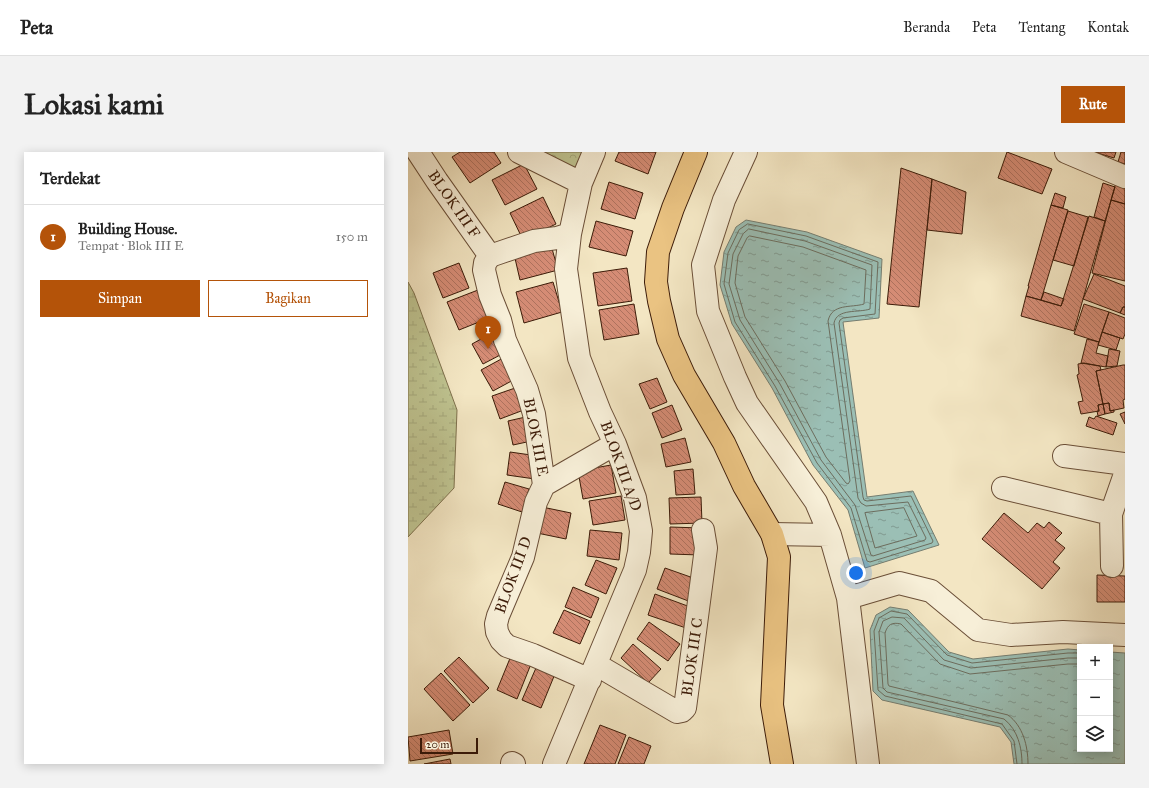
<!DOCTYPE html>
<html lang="id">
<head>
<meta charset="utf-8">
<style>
	:root { --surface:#fff; --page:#f2f2f2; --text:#222; --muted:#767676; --line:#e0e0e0; --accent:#b45309 }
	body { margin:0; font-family:"IM FELL Great Primer",serif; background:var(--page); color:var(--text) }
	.controls { position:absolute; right:12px; bottom:12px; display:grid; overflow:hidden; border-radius:0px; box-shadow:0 2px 10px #0003 }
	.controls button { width:36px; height:36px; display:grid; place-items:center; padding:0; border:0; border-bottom:1px solid var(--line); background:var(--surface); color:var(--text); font:20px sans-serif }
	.scale { position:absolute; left:12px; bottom:10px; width:58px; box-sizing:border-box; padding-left:4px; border:2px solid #3c1b08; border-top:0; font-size:11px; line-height:14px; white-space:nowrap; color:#3c1b08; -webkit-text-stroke:3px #f7efd8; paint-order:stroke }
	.you { position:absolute; left:448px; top:421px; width:14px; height:14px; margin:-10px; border:3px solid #fff; border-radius:50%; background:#1a73e8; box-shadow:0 0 0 6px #1a73e833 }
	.badge { display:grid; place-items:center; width:26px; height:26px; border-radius:50%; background:var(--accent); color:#fff; font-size:13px; font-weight:700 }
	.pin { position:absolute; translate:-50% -33px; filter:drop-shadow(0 1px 2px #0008) }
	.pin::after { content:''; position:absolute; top:21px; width:14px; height:12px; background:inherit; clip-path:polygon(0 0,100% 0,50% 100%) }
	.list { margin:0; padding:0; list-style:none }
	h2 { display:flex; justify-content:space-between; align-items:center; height:52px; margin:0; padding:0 16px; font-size:17px }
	h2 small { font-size:13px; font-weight:400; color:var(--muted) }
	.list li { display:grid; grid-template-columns:26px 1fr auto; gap:12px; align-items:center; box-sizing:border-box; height:64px; padding:0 16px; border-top:1px solid var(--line) }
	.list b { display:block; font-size:15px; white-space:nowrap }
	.list p { margin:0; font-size:13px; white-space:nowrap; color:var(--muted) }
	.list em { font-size:13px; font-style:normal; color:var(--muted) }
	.actions { display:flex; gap:8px; padding:12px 16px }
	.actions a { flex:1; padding:9px 0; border:1px solid var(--accent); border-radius:0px; text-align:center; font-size:14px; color:var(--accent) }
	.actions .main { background:var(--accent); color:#fff }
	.icon { flex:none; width:22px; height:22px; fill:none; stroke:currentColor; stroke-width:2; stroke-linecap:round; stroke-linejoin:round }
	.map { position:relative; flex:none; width:717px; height:612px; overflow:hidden; border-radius:0px }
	header { display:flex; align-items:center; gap:24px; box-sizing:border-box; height:56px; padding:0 20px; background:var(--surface); border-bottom:1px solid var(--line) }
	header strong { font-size:19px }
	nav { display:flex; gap:22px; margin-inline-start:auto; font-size:14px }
	.intro { display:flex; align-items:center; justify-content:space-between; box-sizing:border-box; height:96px; padding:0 24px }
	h1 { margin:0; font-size:28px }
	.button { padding:10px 18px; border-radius:0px; background:var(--accent); color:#fff; font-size:14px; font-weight:700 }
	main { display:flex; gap:24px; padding:0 24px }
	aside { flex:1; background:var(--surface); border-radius:0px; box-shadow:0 2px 10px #0003 }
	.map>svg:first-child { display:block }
	.wetland { fill:url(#wetland-marsh); stroke:#7e704c }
	.park { fill:url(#park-crowns); stroke:#7e704c }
	.water { fill:url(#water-ripples); stroke:#757d70 }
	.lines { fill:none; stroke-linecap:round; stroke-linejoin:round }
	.shore { stroke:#6c6d5e; stroke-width:1 }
	.building { fill:url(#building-back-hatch); stroke:#3c1b08 }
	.minor-casing { stroke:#6a4e37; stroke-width:24 }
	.major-casing { stroke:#3c1b08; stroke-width:24 }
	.minor { stroke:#f7efd8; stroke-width:22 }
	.major { stroke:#eac382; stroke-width:22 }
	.labels { text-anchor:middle; stroke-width:3; stroke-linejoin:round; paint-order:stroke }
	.street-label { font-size:15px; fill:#3c1b08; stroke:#f7efd8 }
</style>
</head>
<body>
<header>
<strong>Peta</strong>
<nav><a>Beranda</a><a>Peta</a><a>Tentang</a><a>Kontak</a></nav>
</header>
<div class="intro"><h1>Lokasi kami</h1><a class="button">Rute</a></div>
<main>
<aside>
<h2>Terdekat<small></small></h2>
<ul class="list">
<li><span class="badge">1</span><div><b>Building House.</b><p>Tempat · Blok III E</p></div><em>150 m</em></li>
</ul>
<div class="actions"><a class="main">Simpan</a><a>Bagikan</a></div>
</aside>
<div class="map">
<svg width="717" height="612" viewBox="0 0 717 612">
	<defs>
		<pattern id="wetland-marsh" width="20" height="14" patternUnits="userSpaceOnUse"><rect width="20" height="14" fill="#bfc491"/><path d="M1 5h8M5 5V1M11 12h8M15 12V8" fill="none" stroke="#a5a87c"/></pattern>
		<pattern id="park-crowns" width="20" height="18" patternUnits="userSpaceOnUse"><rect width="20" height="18" fill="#bfc491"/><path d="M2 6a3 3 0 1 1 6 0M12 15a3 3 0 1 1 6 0" fill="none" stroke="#a5a87c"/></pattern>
		<pattern id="water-ripples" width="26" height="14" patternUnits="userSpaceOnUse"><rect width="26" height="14" fill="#9bbfb5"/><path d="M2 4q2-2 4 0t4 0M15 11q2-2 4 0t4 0" fill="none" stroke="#809a91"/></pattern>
		<pattern id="building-back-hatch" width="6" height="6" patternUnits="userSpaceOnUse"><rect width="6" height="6" fill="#d58c75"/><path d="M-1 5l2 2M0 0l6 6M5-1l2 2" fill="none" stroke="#ae725e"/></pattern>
	</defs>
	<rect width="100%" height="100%" fill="#f3e6c3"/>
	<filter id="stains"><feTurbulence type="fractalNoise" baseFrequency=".005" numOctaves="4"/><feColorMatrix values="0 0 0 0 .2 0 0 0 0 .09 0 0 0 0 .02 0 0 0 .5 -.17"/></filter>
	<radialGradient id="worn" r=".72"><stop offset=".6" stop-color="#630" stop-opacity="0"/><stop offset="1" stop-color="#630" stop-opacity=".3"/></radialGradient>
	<path class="wetland" d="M0 130 6 141 49 258 46 336 0 385Z"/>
	<path class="park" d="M123 0H175L168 17Z"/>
	<path class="water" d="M338 68 399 80 474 107 471 166 435 170 459 345 505 339 531 393 457 416 440 358 405 313 364 236 324 172 312 133 316 100 328 75Z
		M482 455 500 458 541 500 565 507 660 497 672 498V597H702V500L717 501V612H606L603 590 592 575 474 548 465 539 462 478 468 463Z"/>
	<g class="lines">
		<path class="shore" d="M340 72 398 84 470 110 467 162 435 166 432 168 431 171 455 345 456 348 459 349 503 344 525 389 524 391 462 410 459 409 443 356 409 311 367 234 327 170 316 132 320 101 331 78Z
			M341 77 397 89 464 113 462 157C451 161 429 156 426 171L450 346 453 351 458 354 500 350 518 386 517 388 465 404 463 403 447 353 413 308 372 232 332 168 321 132 325 102 335 82Z
			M342 84 395 95 458 118 456 152C443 156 424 151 420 169L442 329 440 332 438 331 418 305 377 229 337 165 327 131 330 104 339 86Z
			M496 356 509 384 467 396 457 361Z
			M609 612 606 589 594 572 477 544 470 538 466 479 471 466 483 459 499 462 539 503 564 511 660 501H672
			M614 612C614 596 610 578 596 567L479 540 475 536 471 480 475 469 484 465 496 466 536 508 563 516 660 506H672
			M620 612C620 594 615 574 600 563L481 534 480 532 477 481C480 472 484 470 493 472L532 512 562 522 660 512H672"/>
	</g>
	<path class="building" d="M52 0H86L93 11 62 31 44 5Z
		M211 0H248L240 22 207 9Z
		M599 0 644 17 634 42 590 26Z
		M686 0H708L706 6Z
		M713 0H717V12L710 10Z
		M116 12 129 37 97 53 84 28Z
		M493 16 524 27 511 155 479 152Z
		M524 27 558 40 554 82 519 78Z
		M709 27 717 29V52L703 48Z
		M201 30 235 41 227 67 193 57Z
		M695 31 707 35 697 69 686 65Z
		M647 41 658 45 655 56 643 53Z
		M135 45 148 72 115 88 102 61Z
		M703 48 717 52V129L684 121Z
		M643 53 660 58 633 148 618 144 621 134H620Z
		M660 59 680 65 666 114 645 108Z
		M681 64 697 69 666 179 613 164 618 144 653 154Z
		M188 69 225 79 218 104 181 95Z
		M143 93 150 118 112 128 106 102Z
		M51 111 61 136 35 146 25 121Z
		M219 116 224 149 190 154 185 121Z
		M686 122 717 134V155H715L712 161 675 147Z
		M145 130 154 160 116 171 108 140Z
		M70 138 81 166 51 178 39 150Z
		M636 140 656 147 653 154 633 148Z
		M226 152 231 182 196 188 191 158Z
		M676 152 701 160 691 190 666 182Z
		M715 155H717V163L712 161Z
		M701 160 717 166V182L715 187 694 180Z
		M694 180 712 186 708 198 690 193Z
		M84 181 96 201 75 212 64 192Z
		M679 187 691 190 688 201 700 204 698 215 673 211Z
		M701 197 712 199 709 214 698 215Z
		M97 205 109 226 85 239 73 218Z
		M676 211 692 214 693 218 688 219 695 252 690 253 691 259 673 262 670 250 675 249 669 223 671 222 670 212Z
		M715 213H717V247L715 248 716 256 702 259 701 251 695 252 688 219Z
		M249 226 259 250 242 257 231 232Z
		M113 234 121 256 92 267 84 244Z
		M701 251 702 259 706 258V260L697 262 695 252Z
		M695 252 697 262 690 264 689 259H691L690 253Z
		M264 253 274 278 254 286 244 261Z
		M717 260V272L712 262Z
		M122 264 128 288 105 293 100 269Z
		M688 264 709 271 705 283 678 274 681 265 686 267Z
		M277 286 283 310 258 315 253 292Z
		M102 300 130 304 127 327 99 323Z
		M203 313 208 341 175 347 170 319Z
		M285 317 287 342 268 343 266 319Z
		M97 330 121 337 114 360 90 352Z
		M213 344 217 368 185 373 181 349Z
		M293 345 294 371 262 372 261 346Z
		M134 355 163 361 158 387 129 381Z
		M596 361 620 381 629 371 636 376 641 370 654 381 647 388 657 396 645 410 652 416 634 437 574 387Z
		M262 375 293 376 292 403 262 402Z
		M182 378 214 381 211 408 179 404Z
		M188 408 209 416 198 442 177 433Z
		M257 416 291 428 283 450 249 437Z
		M689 423 717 424V450H689Z
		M165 435 191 446 183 466 157 455Z
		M247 442 285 456 278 476 240 463Z
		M156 458 182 469 172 492 145 481Z
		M241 470 272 492 260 509 229 487Z
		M225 492 253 517 240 531 213 506Z
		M105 499 125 507 109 547 89 538Z
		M51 505 81 536 65 551 36 519Z
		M131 509 149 517 133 556 114 548Z
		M33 521 62 553 45 569 16 537Z
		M192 573 218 583 207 612H176Z
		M41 578 45 602 2 609 0 585Z
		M221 585 243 594 236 612H210Z
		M42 607 43 612H16Z"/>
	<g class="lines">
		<defs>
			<path id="minor" d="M10 0 29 29 82 104
				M111 0 173 31
				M338 0 316 48 295 113 300 159 327 225 339 251 408 350 422 383 440 446 460 612
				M658 0 717 25
				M162 82 149 86 126 89 82 104 77 111 76 118 82 143 92 168 97 188 119 238 126 262 136 333 207 292
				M656 304 717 312
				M136 333 128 350 115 405 90 464 88 472 89 480 93 488 99 494 125 503 182 528
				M595 336 703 362
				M364 382 422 383
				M704 414 703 362 717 322
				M440 446 491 431 523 439 570 478 603 483 655 480 717 483
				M189 513 269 560 274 559 277 556 298 396 295 378
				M104 611 106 612
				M146 612 227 418 231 400 233 379 227 346 207 292 192 260 171 206 158 117 162 82 173 31 186 0"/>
			<path id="major" d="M288 0 265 56 250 100 248 130 251 149 260 187 276 223 316 291 336 334 364 382 371 405 364 553 374 612"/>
		</defs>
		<use href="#minor" class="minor-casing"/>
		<use href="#major" class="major-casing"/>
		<use href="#minor" class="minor"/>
		<use href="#major" class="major"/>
	</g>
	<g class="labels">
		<g class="street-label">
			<text transform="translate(46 52) rotate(55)" y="5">BLOK III F</text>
			<text transform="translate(128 285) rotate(79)" y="5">BLOK III E</text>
			<text transform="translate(213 314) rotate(70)" y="5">BLOK III A/D</text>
			<text transform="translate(105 423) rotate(-70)" y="5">BLOK III D</text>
			<text transform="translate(284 505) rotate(-82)" y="5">BLOK III C</text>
		</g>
	</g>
	<rect width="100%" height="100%" filter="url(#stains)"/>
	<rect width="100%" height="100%" fill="url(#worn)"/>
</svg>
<div class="controls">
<button>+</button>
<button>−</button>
<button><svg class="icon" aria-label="layers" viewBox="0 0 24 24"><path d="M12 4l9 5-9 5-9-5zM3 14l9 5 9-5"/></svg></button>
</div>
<div class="scale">20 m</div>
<div class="you"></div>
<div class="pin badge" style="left:80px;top:197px">1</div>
</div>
</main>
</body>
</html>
